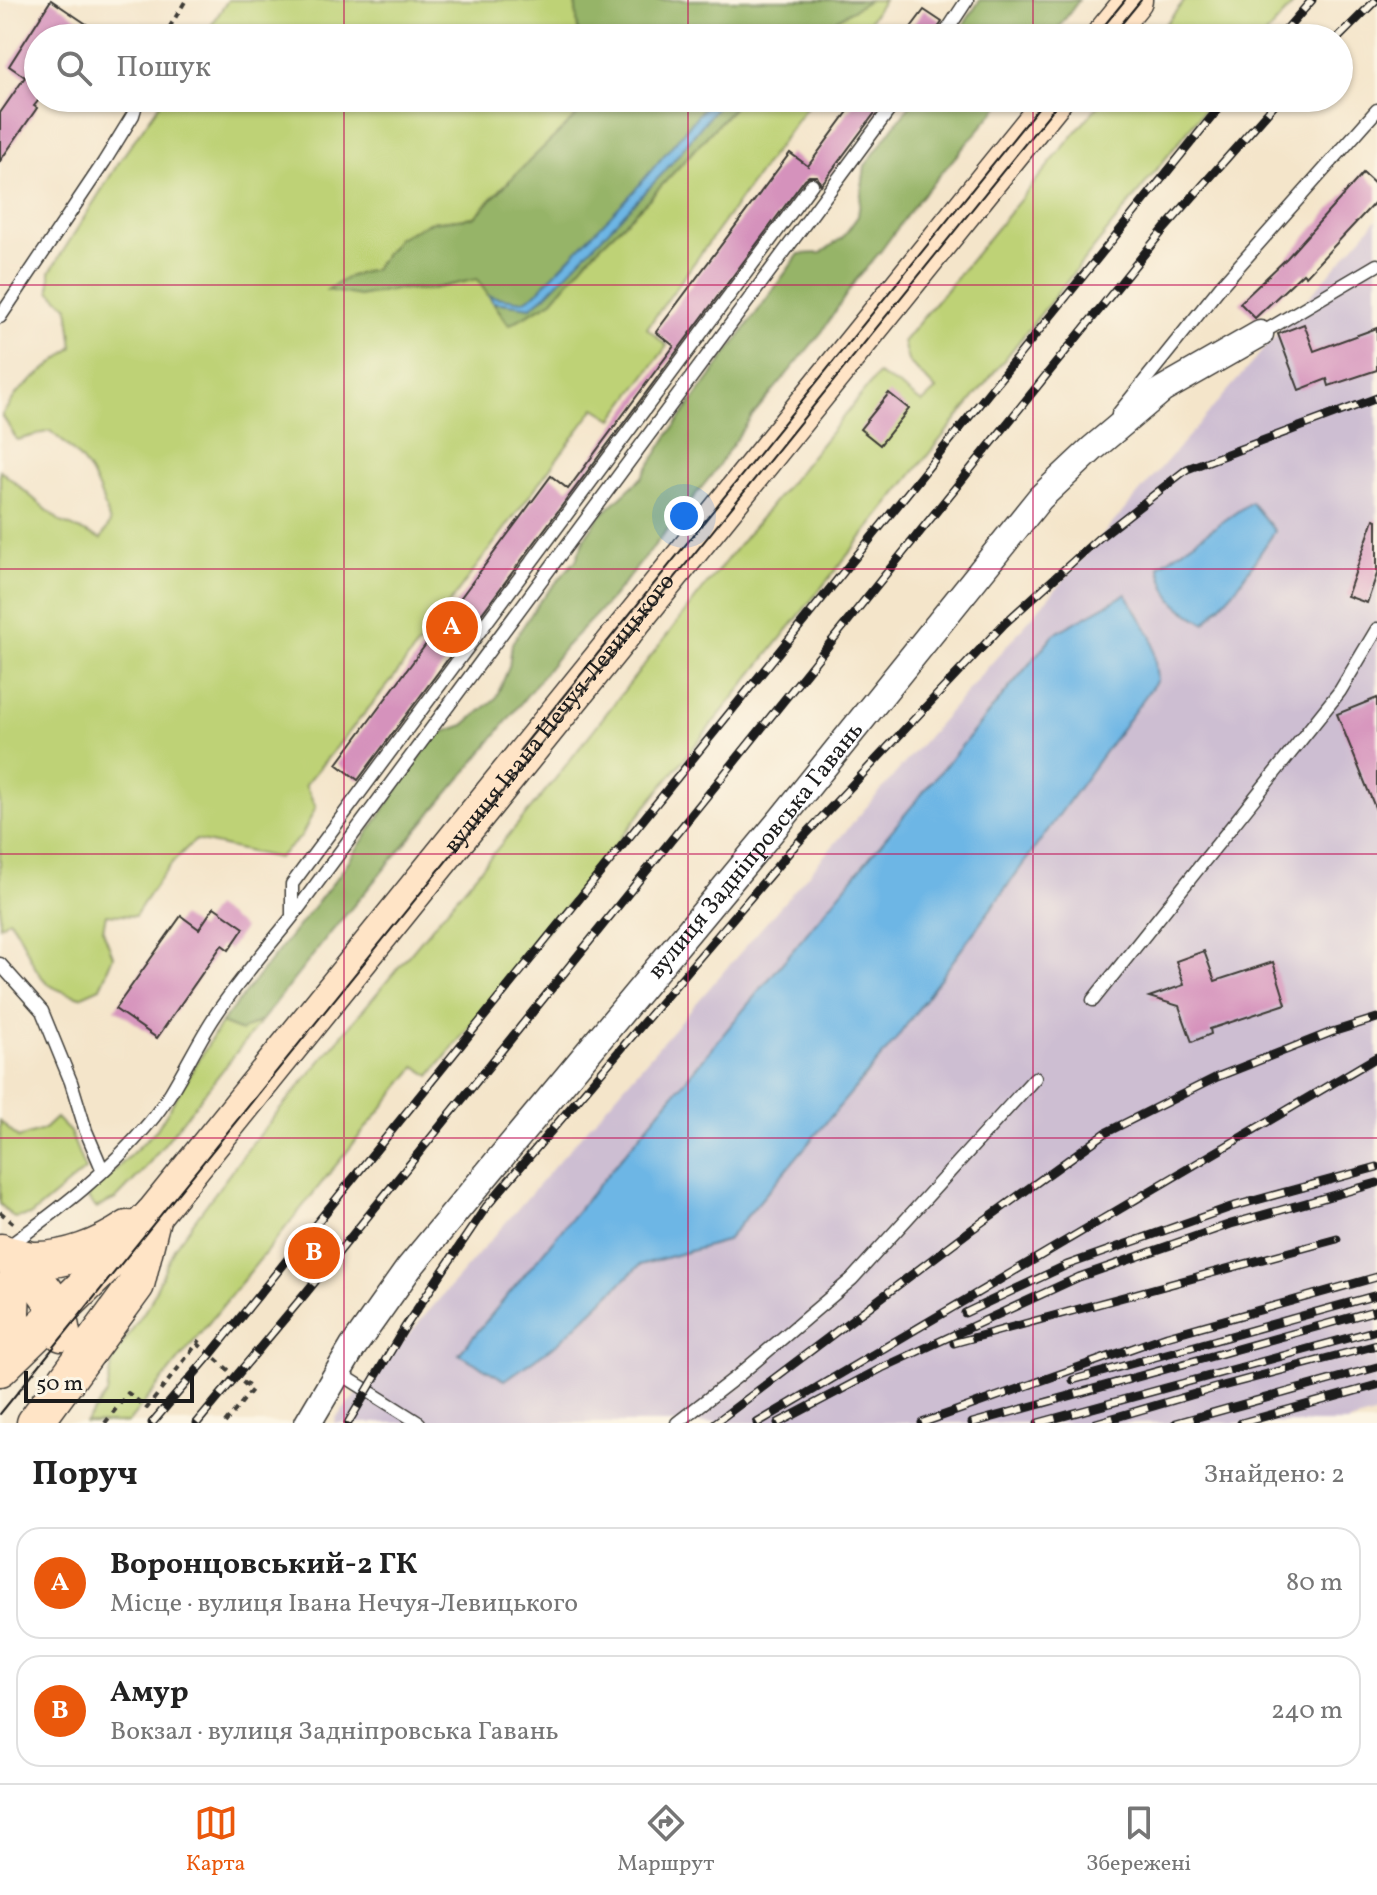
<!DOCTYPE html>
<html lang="uk">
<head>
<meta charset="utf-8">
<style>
	:root { --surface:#fff; --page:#f2f2f2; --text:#222; --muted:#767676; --line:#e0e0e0; --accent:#ea580c }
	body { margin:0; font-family:Vollkorn,serif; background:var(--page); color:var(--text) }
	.scale { position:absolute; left:24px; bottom:20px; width:170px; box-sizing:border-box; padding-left:8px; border:4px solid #1c1c1c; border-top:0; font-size:22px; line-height:28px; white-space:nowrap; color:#1c1c1c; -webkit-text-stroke:6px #fcf5e5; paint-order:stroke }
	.you { position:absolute; left:684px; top:516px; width:28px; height:28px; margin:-20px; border:6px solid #fff; border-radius:50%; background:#1a73e8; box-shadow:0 0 0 12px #1a73e833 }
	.badge { display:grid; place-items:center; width:52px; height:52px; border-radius:50%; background:var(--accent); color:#fff; font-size:26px; font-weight:700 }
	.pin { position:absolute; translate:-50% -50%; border:4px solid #fff; box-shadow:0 2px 8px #0006 }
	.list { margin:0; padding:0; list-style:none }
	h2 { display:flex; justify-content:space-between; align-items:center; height:104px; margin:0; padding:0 32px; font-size:34px }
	h2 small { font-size:26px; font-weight:400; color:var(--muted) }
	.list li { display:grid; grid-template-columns:52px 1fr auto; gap:24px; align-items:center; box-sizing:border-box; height:112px; margin:0 16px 16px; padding:0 16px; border:2px solid var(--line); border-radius:24px }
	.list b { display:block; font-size:30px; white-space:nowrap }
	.list p { margin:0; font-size:26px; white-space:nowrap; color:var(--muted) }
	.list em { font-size:26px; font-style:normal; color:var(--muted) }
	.icon { flex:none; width:44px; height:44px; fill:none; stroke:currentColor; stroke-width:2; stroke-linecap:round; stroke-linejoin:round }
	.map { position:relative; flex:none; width:1377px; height:1423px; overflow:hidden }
	.search { position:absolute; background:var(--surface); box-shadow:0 2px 6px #0004; left:24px; right:24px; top:24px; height:88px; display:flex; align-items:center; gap:20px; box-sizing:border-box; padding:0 28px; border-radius:44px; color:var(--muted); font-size:30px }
	.sheet { height:360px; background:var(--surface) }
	nav { display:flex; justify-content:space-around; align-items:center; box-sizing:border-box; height:112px; border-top:2px solid var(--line); background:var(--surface); font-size:22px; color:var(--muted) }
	nav a { display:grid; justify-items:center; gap:4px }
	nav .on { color:var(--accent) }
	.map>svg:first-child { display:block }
	.industrial { fill:#cdbed2 }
	.green { fill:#bed276; stroke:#6d7749; stroke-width:2 }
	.forest { fill:#96b467; stroke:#596842; stroke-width:2 }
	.water { fill:#6db6e5; stroke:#446980; stroke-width:2 }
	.building { fill:#d592bc }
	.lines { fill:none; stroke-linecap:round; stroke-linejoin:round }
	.service-casing { stroke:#3c3a36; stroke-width:15 }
	.minor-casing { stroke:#3c3a36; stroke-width:29 }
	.secondary-casing { stroke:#3c3a36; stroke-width:39 }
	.path { stroke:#3c3a36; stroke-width:4; stroke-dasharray:6 6; stroke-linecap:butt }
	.service { stroke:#fff; stroke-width:12 }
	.minor { stroke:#fff; stroke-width:26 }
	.secondary { stroke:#ffe4c6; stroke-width:36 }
	.tram { stroke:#1c1c1c; stroke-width:2 }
	.rail-casing { stroke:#1c1c1c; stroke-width:9 }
	.rail { stroke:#fcf5e5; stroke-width:6; stroke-dasharray:18; stroke-linecap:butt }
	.grid { fill:none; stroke:#c2185b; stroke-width:2; stroke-opacity:0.55 }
	.labels { text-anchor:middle; stroke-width:8; stroke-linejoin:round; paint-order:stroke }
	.street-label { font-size:24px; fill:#1c1c1c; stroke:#fcf5e5 }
</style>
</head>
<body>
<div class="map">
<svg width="1377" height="1423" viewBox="0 0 1377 1423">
	<rect width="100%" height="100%" fill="#fcf5e5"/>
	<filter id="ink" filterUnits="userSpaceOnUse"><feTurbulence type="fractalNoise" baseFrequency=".0125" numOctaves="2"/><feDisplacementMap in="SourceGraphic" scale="16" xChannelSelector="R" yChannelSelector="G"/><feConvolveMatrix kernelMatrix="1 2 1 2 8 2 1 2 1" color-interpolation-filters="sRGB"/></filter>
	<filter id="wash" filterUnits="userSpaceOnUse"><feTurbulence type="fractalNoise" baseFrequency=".006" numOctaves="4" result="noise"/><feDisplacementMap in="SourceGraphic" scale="32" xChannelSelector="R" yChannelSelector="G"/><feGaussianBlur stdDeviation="1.8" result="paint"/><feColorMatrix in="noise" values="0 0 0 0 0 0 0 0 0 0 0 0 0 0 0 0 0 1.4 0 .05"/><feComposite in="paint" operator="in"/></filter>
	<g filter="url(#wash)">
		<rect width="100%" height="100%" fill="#f4e5ca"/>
		<path class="industrial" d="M1377 219V1414L1346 1423H335L336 1418Z"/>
		<path class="green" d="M228 0H522C539 3 557 0 575 0L579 38H203Z
			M869 0H884L857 38H806Z
			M1185 0H1297L1263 38H1154Z
			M164 98H591L589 104C550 141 511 177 475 217L431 222 398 238 374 269 348 277 359 296 395 289 427 290 477 279 509 325 593 253 650 198 742 98H813L647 328 667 346 613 419 595 408 389 684 305 785 316 807 301 837 278 858 196 840C171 860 152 889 135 916L106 914 103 930 113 956 100 988 80 997C71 994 58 991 50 985 29 969 27 939 9 919L0 926V470L61 522 101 539 110 523C97 478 87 460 50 431L17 440 2 415 18 392 73 347 68 307 50 291V272L121 159Z
			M1104 98H1214L430 1076 416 1066 128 1423H85L107 1394 113 1358 150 1303 174 1248 253 1142 552 783 703 589 878 374 901 387 922 403 936 390 908 361 903 342Z
			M262 1020 142 1172 116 1199 96 1208 88 1199 92 1189 108 1177 157 1129 221 1023 241 1031Z
			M56 1118 70 1132 85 1170 31 1215 14 1218 0 1204V1121L18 1138 43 1130Z"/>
		<path class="forest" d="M575 0H869L806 38H579Z
			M980 0H1079L1051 38H955Z
			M591 98H742L650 198 593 253 551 302 509 325 477 279 427 290 395 289 359 296 327 290 348 277 374 269 398 238 431 222 475 217C511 177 550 141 589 104Z
			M915 98H1006L918 200 880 252 855 281 822 332 752 416 711 476 612 598 565 647 480 755 333 930 262 1020 241 1031 221 1023 339 875 435 735 464 725 496 698 509 667 512 643 539 602 576 560 585 537 600 516 642 477 669 434 799 254 821 253 843 237 858 216 865 166Z"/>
		<path class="water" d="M712 98H724L664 172 547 294 531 307 493 302 489 296 523 301 536 293 634 191Z
			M1251 502 1275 531 1237 587 1205 623C1174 606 1168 600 1159 566Z
			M1126 594 1152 637 1157 680 894 1042 726 1241 640 1265 559 1342 505 1380 459 1354 1054 634Z"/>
		<g id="blocks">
			<path class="building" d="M51 0 107 38H38V101L34 106 37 108 0 161V113L25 77 9 66Z
				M924 10 942 22 940 25 930 38H903Z
				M858 98H886L821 185 817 176H809L805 179 358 780 337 764 551 476 568 489 674 346 656 332 790 153 808 166Z
				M1363 173 1377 186V200L1306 276 1303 273 1255 318 1240 303 1287 258Z
				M1304 324 1314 351 1377 328V370L1329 386 1327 379 1299 390 1278 334Z
				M889 393 909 409 880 445 860 429Z
				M1374 519 1377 520V574L1367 603 1347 596Z
				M1377 698V810H1376L1337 714Z
				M214 907 244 928 229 950 222 945 157 1038 115 1009 181 916 199 929Z
				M1204 951 1215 981 1273 962 1286 1004 1210 1029 1211 1034 1192 1042 1179 1006 1149 997 1184 985 1176 961Z"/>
		</g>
	</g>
	<g filter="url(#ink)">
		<use href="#blocks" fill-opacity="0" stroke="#3c3a36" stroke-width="2"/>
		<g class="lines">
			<defs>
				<path id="service" d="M942 38 967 0
					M0 317 104 162 133 115 138 98
					M1260 334 1377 265
					M1118 414 1221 286 1377 110
					M292 917V884L812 184
					M0 964 42 1011 71 1082 86 1131 103 1171
					M1093 1000 1340 691 1377 629
					M6 1248C57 1211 109 1172 149 1123 176 1091 191 1053 213 1019 236 983 266 950 292 917L898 98
					M338 1372 419 1423
					M677 1423 739 1375 852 1279 1035 1078"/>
				<g id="minor">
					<path id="s1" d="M308 1423 353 1347 409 1268 780 821 1040 498 1092 449 1162 390 1260 334"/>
				</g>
				<g id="secondary">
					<path d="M1103 38 1134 0"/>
					<path d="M1 1252C32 1273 56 1294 62 1333"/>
					<path d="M2 1253C12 1255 23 1259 33 1260 66 1261 101 1247 128 1229"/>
					<path d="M0 1363C9 1336 13 1315 11 1287"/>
					<path id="s2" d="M0 1368 100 1271 154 1214 1055 98"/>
					<path d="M35 1423 136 1285 153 1215"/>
				</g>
			</defs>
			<use href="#service" class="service-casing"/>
			<use href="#minor" class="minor-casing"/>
			<use href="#secondary" class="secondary-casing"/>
			<path class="path" d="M163 38 186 0
				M0 1212 13 1223
				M197 1343 246 1385
				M105 1423 128 1393 147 1408 200 1340
				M225 1423 252 1390 246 1385 249 1382"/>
			<use href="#service" class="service"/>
			<use href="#minor" class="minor"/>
			<use href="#secondary" class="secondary"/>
			<path class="tram" d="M1094 38 1125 0
				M1110 38 1141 0
				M520 750 1046 98
				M0 1414 1062 98"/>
			<defs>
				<path id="rail" d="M1279 38 1312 0
					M1338 38 1376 0
					M965 1313 1067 1265 1231 1207 1377 1167
					M954 1343 1337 1239
					M1073 1380 1377 1295
					M152 1423 211 1354 1227 98
					M197 1423 305 1294 1165 228 1280 98
					M348 1423 405 1327 486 1207 791 850 1004 624 1099 538 1187 469 1377 398
					M715 1423 971 1230 1107 1132 1217 1077 1332 1032 1377 1018
					M757 1423 1377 1057
					M778 1423 882 1368 1079 1277 1231 1224 1377 1183
					M922 1423 1167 1336 1377 1277
					M972 1423 1377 1310
					M1038 1423 1377 1330
					M1096 1423 1215 1388 1377 1345
					M1176 1423 1377 1367
					M1241 1423 1377 1385"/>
			</defs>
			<use href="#rail" class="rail-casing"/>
			<use href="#rail" class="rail"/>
		</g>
	</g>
	<path class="grid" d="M344 0V38M688 0V38M1033 0V38M344 98V1423M688 98V1423M1033 98V1423M0 285H1377M0 569H1377M0 854H1377M0 1138H1377"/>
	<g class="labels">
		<g class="street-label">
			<text dy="8" stroke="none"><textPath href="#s2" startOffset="862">вулиця Івана Нечуя-Левицького</textPath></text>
			<text dy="8" stroke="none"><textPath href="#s1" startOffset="728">вулиця Задніпровська Гавань</textPath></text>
		</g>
	</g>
</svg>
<div class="scale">50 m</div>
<div class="you"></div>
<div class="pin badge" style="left:452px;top:627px">A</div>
<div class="pin badge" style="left:314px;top:1253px">B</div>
<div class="search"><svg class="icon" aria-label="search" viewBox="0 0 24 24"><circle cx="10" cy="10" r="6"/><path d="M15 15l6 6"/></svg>Пошук</div>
</div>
<section class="sheet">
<h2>Поруч<small>Знайдено: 2</small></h2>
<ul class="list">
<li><span class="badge">A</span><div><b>Воронцовський-2 ГК</b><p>Місце · вулиця Івана Нечуя-Левицького</p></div><em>80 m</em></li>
<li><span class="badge">B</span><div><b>Амур</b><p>Вокзал · вулиця Задніпровська Гавань</p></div><em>240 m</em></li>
</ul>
</section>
<nav>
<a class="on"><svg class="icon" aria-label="map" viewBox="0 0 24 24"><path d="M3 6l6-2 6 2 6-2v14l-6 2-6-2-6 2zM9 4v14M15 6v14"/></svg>Карта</a>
<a><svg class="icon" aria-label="directions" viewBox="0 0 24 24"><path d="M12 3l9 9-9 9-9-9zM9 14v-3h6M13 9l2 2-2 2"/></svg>Маршрут</a>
<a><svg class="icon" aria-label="saved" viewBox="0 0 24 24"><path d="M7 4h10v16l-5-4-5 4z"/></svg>Збережені</a>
</nav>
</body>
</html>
